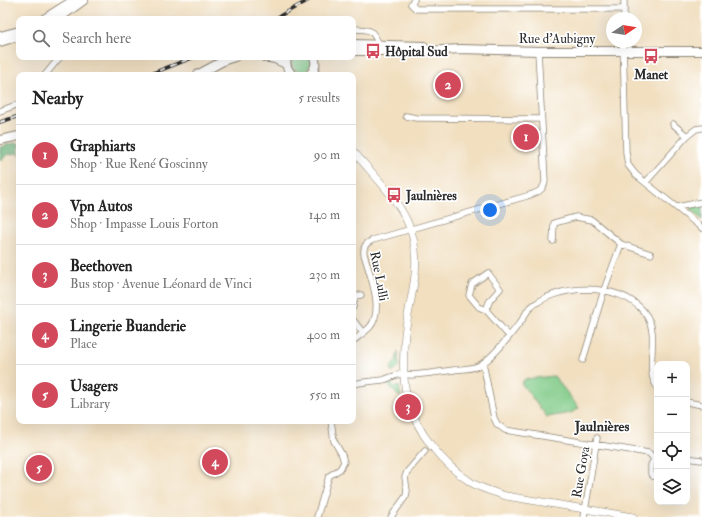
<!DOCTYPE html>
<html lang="en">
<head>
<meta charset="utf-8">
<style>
	:root { --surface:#fff; --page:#f2f2f2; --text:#222; --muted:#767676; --line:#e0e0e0; --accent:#d1495b }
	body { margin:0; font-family:"IM FELL Double Pica",serif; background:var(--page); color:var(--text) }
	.controls { position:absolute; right:12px; bottom:12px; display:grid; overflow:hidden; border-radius:8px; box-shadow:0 4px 16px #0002 }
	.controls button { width:36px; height:36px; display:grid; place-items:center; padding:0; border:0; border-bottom:1px solid var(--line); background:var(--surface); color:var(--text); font:20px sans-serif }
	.compass { position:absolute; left:606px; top:12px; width:36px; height:36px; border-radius:50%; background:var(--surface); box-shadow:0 4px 16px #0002; rotate:78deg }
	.you { position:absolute; left:490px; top:210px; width:14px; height:14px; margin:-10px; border:3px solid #fff; border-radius:50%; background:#1a73e8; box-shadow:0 0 0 6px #1a73e833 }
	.badge { display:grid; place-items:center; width:26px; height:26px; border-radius:50%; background:var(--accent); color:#fff; font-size:13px; font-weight:700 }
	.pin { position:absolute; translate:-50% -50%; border:2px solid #fff; box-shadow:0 1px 4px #0006 }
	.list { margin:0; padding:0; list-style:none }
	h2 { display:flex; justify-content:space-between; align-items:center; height:52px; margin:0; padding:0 16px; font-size:17px }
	h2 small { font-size:13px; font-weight:400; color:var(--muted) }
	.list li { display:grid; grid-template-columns:26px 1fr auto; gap:12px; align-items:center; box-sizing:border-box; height:60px; padding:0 16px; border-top:1px solid var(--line) }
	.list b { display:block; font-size:15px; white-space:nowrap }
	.list p { margin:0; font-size:13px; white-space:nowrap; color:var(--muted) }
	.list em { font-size:13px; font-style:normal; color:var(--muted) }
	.icon { flex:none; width:22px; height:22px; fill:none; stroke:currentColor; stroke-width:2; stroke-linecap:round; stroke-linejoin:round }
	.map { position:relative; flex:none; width:702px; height:517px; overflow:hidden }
	.search { position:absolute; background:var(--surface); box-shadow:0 4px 16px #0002; left:16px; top:16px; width:340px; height:44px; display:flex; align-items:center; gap:10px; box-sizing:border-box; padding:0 14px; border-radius:8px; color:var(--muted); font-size:15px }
	.panel { position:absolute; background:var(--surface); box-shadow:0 4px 16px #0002; left:16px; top:72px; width:340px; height:352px; border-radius:8px }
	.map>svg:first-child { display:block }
	.green { fill:#81cb88; stroke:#567b5a }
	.forest { fill:#68af74; stroke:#4a6d50 }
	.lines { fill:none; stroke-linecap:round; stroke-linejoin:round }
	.minor-casing { stroke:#8e8576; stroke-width:7 }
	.tertiary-casing { stroke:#8e8576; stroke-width:8 }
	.secondary-casing { stroke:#8e8576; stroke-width:10 }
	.minor { stroke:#fff; stroke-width:5.5 }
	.tertiary { stroke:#fff; stroke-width:7 }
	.secondary { stroke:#fff; stroke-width:8 }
	.rail-casing { stroke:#2b2b2b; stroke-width:3.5 }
	.rail { stroke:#fff; stroke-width:2; stroke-dasharray:6; stroke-linecap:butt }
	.labels { text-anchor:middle; stroke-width:3.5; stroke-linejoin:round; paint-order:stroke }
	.street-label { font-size:13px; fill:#2b2b2b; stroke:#fff }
	.poi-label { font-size:13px; font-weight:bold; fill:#2b2b2b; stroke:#fff; text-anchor:start }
	.neighbourhood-label { font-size:14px; font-weight:bold; fill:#2b2b2b; stroke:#fff }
</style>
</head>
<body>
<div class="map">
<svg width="702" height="517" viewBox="0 0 702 517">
	<rect width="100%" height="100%" fill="#fff"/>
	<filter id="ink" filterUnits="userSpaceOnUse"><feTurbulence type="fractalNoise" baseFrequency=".025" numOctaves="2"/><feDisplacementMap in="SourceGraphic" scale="8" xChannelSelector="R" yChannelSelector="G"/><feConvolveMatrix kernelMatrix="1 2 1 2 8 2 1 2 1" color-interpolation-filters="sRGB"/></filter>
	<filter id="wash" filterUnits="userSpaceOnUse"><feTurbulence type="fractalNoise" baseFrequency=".012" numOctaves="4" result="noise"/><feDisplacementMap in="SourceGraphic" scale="16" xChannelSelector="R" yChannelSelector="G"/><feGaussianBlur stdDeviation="0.9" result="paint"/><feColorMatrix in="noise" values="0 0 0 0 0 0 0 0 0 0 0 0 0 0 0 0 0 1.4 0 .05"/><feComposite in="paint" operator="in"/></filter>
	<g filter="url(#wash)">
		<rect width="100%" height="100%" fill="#f1dfc0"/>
		<path class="green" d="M293 57H310C313 64 309 70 303 72L295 70 291 63Z
			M702 205V220L690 209 691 208Z
			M398 351 399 366 392 373 391 368 396 360Z
			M554 376 579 408 571 413 547 417 521 383 525 379Z
			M390 382 395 387 399 386 401 396H398L389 385V383Z"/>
		<path class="forest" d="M13 143H19V156L16 153 7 155 0 161V147Z"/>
	</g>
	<g filter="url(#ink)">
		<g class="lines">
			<defs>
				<path id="minor" d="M414 0 411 4 416 9H624
					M624 18V0
					M353 29C371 30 371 28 379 44
					M623 42 626 152 628 165 636 175 702 228
					M45 75 60 57
					M0 111 19 104
					M406 116 416 118 541 119
					M673 124 687 136
					M646 182 687 136 696 129 702 128
					M677 207 702 202
					M553 241 554 223 576 217 592 220 621 244 604 290 583 360
					M621 244 651 254
					M353 307 355 296 361 295
					M486 310 490 300 500 289 488 273 472 284 469 295 479 307 486 310 509 336
					M353 320 363 333
					M353 341C358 337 365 332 370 327 385 309 369 273 364 254 363 246 366 243 373 240L527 196C536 193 544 191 545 181L538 51
					M483 363 494 418 497 424 505 430 649 453 654 459
					M353 384C363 382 373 381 383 380 390 378 397 374 403 374 406 374 409 375 412 375 426 374 440 372 454 370 462 369 471 369 478 366 492 360 512 333 522 320 524 317 526 313 528 310 554 283 620 281 644 312 659 331 649 352 652 373 652 379 655 383 657 387
					M687 402 702 405
					M687 458 701 460
					M654 459 651 465V474L653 476 657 477
					M317 517 329 476 340 469 344 462 342 455 334 441 331 421
					M391 517 406 496 407 491 405 477 407 472 425 451
					M584 517 597 438"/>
				<path id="tertiary" d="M353 151C375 177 405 204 413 238 421 271 409 301 405 334 403 355 402 377 407 397 416 432 442 464 472 483 482 489 494 492 506 496L633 517"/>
				<path id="secondary" d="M44 19 74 0
					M58 19 84 0
					M0 36 19 31
					M0 42 19 36
					M353 44 424 46
					M353 51H425L461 49 538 51H702
					M264 57 275 59 286 64
					M287 57C285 64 287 70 293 75
					M197 75 225 60 235 57
					M309 75C315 70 317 64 314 57
					M0 140 19 136"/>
			</defs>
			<use href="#minor" class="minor-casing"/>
			<use href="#tertiary" class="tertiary-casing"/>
			<use href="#secondary" class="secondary-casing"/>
			<use href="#minor" class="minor"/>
			<use href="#tertiary" class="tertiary"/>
			<use href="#secondary" class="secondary"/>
			<defs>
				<path id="rail" d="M274 19 309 0
					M148 75 194 57
					M0 122 19 116"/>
			</defs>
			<use href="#rail" class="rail-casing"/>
			<use href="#rail" class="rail"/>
		</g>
	</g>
	<defs>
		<symbol id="bus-bare" viewBox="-9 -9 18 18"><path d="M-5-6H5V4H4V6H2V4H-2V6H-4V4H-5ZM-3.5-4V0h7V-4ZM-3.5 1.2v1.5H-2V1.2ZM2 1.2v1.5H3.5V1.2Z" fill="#d1495b" stroke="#fff" stroke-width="2.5" paint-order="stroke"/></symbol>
	</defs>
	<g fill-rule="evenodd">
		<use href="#bus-bare" x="362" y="40" width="22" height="22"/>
		<use href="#bus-bare" x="640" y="45" width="22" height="22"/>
		<use href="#bus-bare" x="383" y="184" width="22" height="22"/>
	</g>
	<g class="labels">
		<g class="street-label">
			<text x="557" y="43">Rue d'Aubigny</text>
			<text transform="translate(380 276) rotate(79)" y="5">Rue Lulli</text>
			<text transform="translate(580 472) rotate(-80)" y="5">Rue Goya</text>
		</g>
		<g class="poi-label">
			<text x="385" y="56">Hôpital Sud</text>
			<text x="651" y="79" text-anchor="middle">Manet</text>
			<text x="406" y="200">Jaulnières</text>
		</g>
		<g class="neighbourhood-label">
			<text x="602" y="431">Jaulnières</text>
		</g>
	</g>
</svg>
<div class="controls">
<button>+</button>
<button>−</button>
<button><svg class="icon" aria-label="locate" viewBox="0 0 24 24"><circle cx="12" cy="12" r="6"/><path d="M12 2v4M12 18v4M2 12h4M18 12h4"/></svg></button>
<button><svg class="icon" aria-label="layers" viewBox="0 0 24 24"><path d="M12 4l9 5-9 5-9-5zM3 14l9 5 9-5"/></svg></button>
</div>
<svg class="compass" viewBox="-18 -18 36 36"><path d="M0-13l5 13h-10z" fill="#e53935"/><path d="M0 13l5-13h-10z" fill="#767676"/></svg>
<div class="you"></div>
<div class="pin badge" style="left:526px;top:137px">1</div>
<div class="pin badge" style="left:448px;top:85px">2</div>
<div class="pin badge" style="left:408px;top:407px">3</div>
<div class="pin badge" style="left:215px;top:462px">4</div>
<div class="pin badge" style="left:39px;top:468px">5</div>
<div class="search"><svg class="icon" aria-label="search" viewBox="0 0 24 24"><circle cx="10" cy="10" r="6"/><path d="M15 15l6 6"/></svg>Search here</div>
<section class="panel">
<h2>Nearby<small>5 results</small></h2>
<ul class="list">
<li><span class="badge">1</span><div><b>Graphiarts</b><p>Shop · Rue René Goscinny</p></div><em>90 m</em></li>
<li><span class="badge">2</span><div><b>Vpn Autos</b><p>Shop · Impasse Louis Forton</p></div><em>140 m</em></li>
<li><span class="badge">3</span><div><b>Beethoven</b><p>Bus stop · Avenue Léonard de Vinci</p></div><em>230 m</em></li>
<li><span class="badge">4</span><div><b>Lingerie Buanderie</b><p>Place</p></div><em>400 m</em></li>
<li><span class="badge">5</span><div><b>Usagers</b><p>Library</p></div><em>550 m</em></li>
</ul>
</section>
</div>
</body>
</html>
